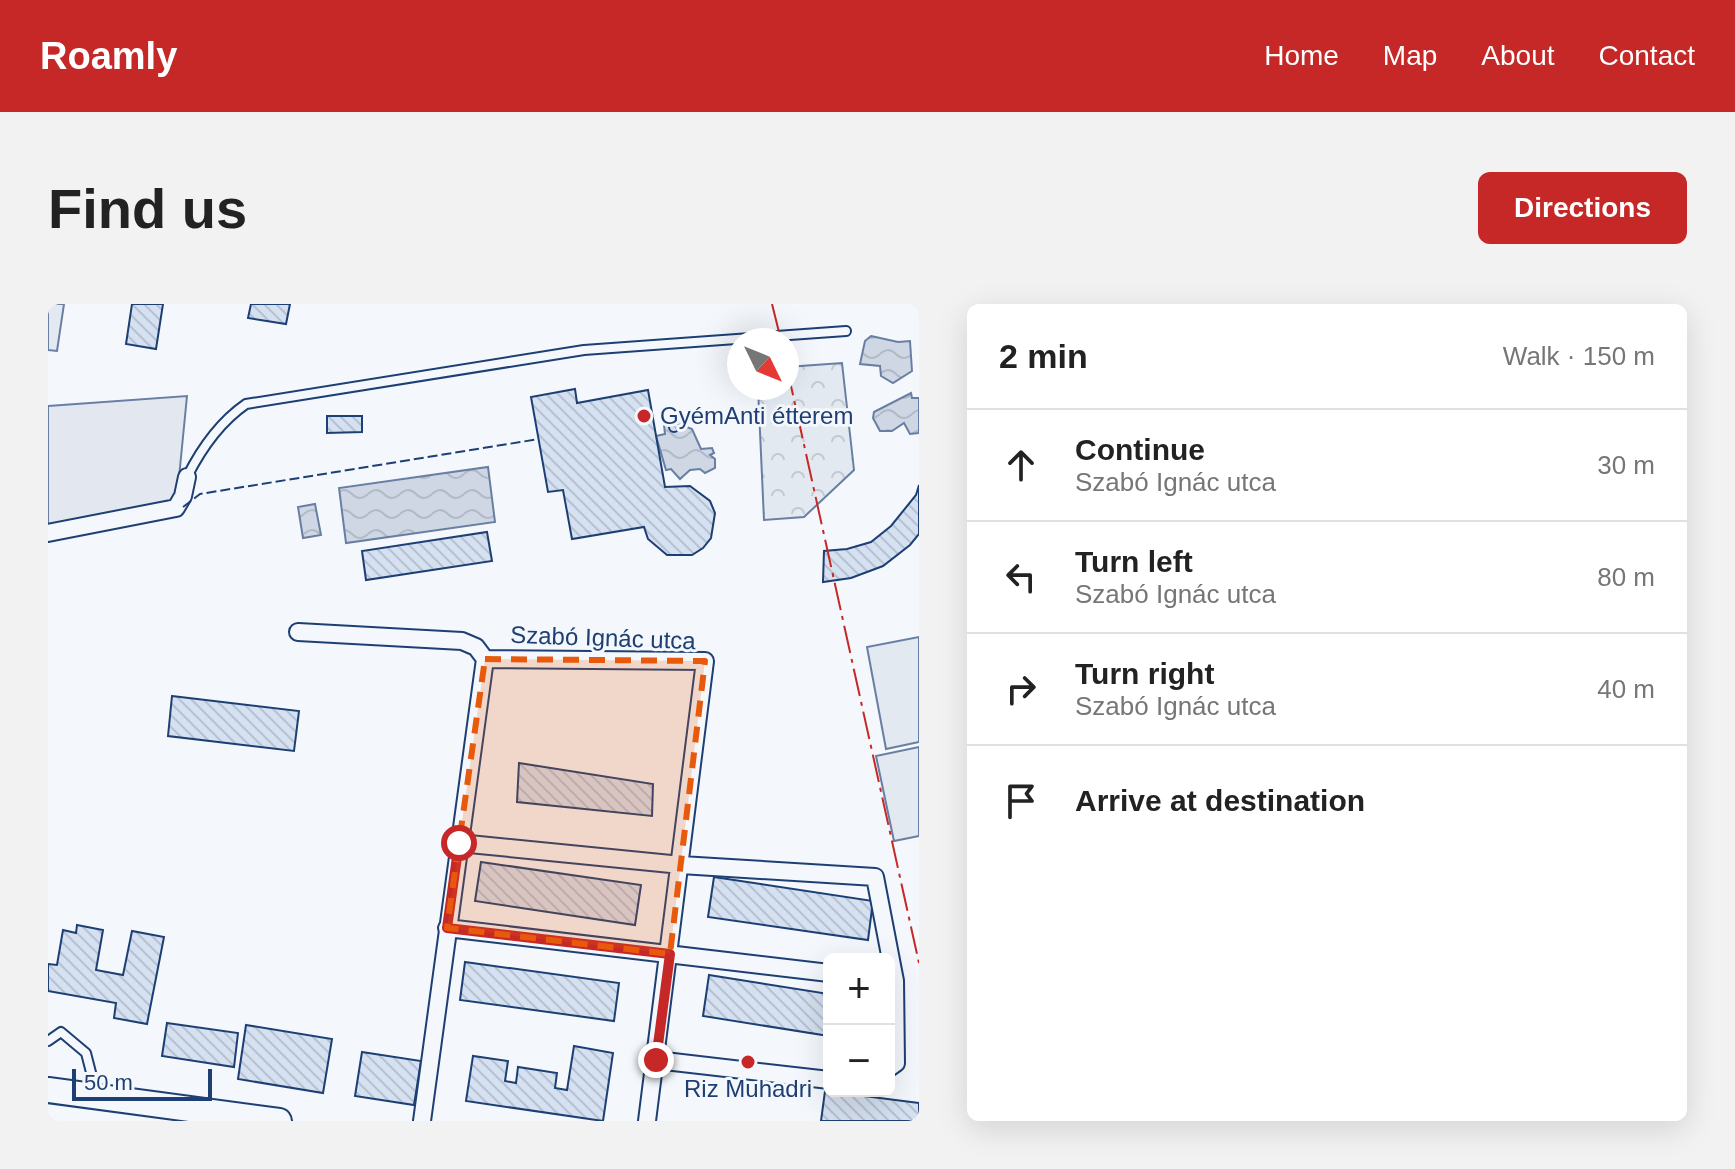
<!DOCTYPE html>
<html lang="en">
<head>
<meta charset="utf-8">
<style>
	:root { --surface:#fff; --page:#f2f2f2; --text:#222; --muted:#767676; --line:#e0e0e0; --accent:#c62828 }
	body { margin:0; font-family:Arial,sans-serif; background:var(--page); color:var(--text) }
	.controls { position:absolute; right:24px; bottom:24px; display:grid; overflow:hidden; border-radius:12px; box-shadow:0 8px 32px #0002 }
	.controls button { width:72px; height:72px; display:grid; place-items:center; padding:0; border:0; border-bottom:2px solid var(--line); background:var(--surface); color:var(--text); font:40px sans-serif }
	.compass { position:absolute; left:679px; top:24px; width:72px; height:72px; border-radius:50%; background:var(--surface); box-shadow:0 8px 32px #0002; rotate:133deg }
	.scale { position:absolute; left:24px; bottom:20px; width:140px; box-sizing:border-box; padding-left:8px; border:4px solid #1d3f73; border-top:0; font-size:22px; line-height:28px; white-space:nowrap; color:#1d3f73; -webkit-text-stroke:6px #f4f7fb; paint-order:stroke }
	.stop { position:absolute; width:24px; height:24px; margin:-18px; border:6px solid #c62828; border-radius:50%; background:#fff }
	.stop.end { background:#c62828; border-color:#fff; box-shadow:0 2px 8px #0008 }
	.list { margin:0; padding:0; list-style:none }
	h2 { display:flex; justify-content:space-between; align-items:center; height:104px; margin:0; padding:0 32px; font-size:34px }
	h2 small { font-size:26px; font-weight:400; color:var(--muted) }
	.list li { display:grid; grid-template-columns:52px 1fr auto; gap:24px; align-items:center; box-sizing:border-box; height:112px; padding:0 32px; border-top:2px solid var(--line) }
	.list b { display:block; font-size:30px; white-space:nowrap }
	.list p { margin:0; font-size:26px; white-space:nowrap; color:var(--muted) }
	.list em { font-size:26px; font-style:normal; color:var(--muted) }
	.icon { flex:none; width:44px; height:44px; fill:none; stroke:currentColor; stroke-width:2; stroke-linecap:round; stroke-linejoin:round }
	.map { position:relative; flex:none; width:871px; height:817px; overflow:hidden; border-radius:12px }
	header { display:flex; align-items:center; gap:48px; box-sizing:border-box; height:112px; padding:0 40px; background:var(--accent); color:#fff }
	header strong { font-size:38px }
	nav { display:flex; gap:44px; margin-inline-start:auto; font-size:28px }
	.intro { display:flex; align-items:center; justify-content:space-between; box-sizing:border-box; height:192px; padding:0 48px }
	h1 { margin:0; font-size:56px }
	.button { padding:20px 36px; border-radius:12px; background:var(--accent); color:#fff; font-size:28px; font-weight:700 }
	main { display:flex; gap:48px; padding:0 48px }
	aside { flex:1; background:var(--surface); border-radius:12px; box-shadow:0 8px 32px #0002 }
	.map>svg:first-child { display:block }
	.park { fill:url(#park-crowns); stroke:#687fa3; stroke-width:2 }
	.pitch { fill:#e3e9f0; stroke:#687fa3; stroke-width:2 }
	.parking { fill:#e3e8f0; stroke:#687fa3; stroke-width:2 }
	.water { fill:url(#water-waves); stroke:#687fa3; stroke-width:2 }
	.building { fill:url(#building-back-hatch); stroke:#1d3f73; stroke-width:2 }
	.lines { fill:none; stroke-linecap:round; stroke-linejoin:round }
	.lane-casing { stroke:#1d3f73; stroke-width:12 }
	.street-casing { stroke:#1d3f73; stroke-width:20 }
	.secondary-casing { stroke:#1d3f73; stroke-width:28 }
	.lane { stroke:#f4f7fb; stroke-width:8 }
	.street { stroke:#f4f7fb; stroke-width:16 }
	.secondary { stroke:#f4f7fb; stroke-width:24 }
	.fence { stroke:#1d3f73; stroke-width:2; stroke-dasharray:10 4; stroke-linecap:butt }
	.power { stroke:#c62828; stroke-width:2; stroke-dasharray:28 6 4 6; stroke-linecap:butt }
	.route { stroke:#c62828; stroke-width:10 }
	.marked { fill:#e8590c; fill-opacity:0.2; stroke:#e8590c; stroke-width:6; stroke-dasharray:16 10; stroke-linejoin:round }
	.poi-dot { fill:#c62828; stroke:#f4f7fb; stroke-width:3 }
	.labels { text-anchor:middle; stroke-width:6; stroke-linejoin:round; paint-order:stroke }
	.poi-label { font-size:24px; fill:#1d3f73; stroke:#f4f7fb; text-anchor:start }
	.street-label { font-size:24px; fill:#1d3f73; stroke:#f4f7fb }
</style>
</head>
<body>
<header>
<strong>Roamly</strong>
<nav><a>Home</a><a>Map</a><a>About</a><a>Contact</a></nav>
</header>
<div class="intro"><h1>Find us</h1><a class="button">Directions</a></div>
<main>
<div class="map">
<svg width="871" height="817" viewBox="0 0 871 817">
	<defs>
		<pattern id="park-crowns" width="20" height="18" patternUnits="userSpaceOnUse" patternTransform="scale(2)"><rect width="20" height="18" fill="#e3e9f0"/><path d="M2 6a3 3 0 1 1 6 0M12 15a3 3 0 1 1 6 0" fill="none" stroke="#c2c9d1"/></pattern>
		<pattern id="water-waves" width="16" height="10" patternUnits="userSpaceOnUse" patternTransform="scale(2)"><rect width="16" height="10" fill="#cfd7e4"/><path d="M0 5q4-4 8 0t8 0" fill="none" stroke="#b1bac7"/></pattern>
		<pattern id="building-back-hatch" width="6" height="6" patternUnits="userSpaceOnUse" patternTransform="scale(2)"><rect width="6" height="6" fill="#d5e0f0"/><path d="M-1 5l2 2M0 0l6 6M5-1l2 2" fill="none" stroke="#b6c1d1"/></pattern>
	</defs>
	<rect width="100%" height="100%" fill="#f4f7fb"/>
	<path class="park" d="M794 59 806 166 756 213 716 216 710 84H739V63Z"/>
	<path class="pitch" d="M0 0H16L9 47 0 46Z
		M871 333V438L838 445 819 343Z
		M871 443V532L846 537 828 452Z"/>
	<path class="parking" d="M139 92 128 204 0 229V102Z"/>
	<path class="water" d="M823 32 850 38 862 37 864 67 845 79 833 72 832 62 812 60 817 37Z
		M863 89 864 94H871V129L862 130 856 119 844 127H832L825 114 826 108Z
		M621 111 629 112 636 122 644 125 653 145 664 144 666 149 662 151 667 155V164L657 169 652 165 642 166 632 175 623 165 618 166 608 132 617 130 616 121Z
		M440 163 447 218 298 239 291 184Z
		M267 200 273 231 255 234 250 203Z"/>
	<path class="building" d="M84 0H115L108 45 78 40Z
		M203 0H242L238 20 200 14Z
		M527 85 529 99 600 86 617 183 642 182 662 197 667 209 663 234 655 244 644 251H619L600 235 596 223 524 235 515 186 500 188 483 93Z
		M279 112H314V128L279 129Z
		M621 123a5 5 0 1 1 10 0a5 5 0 1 1-10 0Z
		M871 181V230L862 241 835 262 803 274 775 278 776 247 799 245 823 238 843 222 868 191Z
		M439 228 444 257 318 276 314 247Z
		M124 392 251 407 246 447 120 432Z
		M471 459 605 480 604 512 469 498Z
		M433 558 593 581 587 621 427 597Z
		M666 573 825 597 820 636 660 613Z
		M29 621 55 626 48 666 75 671 84 627 116 633 99 720 66 714 68 699 0 687V660L9 661 15 626 28 629Z
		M417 658 571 679 566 717 412 696Z
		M661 671 781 690V732L655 712Z
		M119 719 190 729 186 763 114 752Z
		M198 721 284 735 275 789 190 775Z
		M526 742 565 749 555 817 418 797 425 752 460 757 457 777 468 779 470 763 509 769 507 784 519 786Z
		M314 748 373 757 366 801 307 792Z
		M777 787 871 799V817H773Z"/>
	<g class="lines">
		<defs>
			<path id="lane" d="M139 173C153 145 172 118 198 100L536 46 798 27
				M0 737 13 728 38 749 48 788"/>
			<path id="street" d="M0 229 128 204 135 192 139 173
				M250 328 414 337 428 343 437 355
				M437 355 657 357 599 817
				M411 539 633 561 827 573 847 677 848 759 841 764
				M399 624 781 669
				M608 756 781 776
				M374 817 437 355"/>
			<path id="secondary" d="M0 786 231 817"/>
		</defs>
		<use href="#lane" class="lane-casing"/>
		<use href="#street" class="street-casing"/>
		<use href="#secondary" class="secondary-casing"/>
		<use href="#lane" class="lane"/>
		<use href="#street" class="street"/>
		<use href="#secondary" class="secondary"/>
		<path class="fence" d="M135 203 152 190 491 135"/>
		<path class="power" d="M724 0 733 36
			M739 64 871 659"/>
	</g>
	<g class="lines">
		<path class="route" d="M411 539 399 624 622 650 608 756"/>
	</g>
	<path class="marked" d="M437 355 657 357 622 650 399 624Z"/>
	<g class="poi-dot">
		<circle cx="596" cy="112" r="8"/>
		<circle cx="700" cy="758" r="8"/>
	</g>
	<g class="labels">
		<g class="poi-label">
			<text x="612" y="120">GyémAnti étterem</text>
			<text x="700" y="793" text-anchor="middle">Riz Muhadri</text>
		</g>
		<g class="street-label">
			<text transform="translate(555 334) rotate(2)" y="8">Szabó Ignác utca</text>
		</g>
	</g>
</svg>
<div class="controls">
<button>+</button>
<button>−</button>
</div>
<svg class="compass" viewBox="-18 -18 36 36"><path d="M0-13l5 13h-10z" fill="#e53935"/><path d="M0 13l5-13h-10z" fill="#767676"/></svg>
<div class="scale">50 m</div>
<div class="stop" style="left:411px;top:539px"></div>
<div class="stop end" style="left:608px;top:756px"></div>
</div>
<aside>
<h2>2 min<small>Walk · 150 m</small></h2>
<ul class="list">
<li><svg class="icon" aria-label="ahead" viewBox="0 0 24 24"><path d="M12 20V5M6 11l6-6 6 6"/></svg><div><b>Continue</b><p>Szabó Ignác utca</p></div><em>30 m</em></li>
<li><svg class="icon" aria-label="left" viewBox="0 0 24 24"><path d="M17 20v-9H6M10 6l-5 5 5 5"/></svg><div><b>Turn left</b><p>Szabó Ignác utca</p></div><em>80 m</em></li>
<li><svg class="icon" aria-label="right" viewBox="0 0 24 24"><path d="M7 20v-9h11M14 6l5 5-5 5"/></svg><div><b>Turn right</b><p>Szabó Ignác utca</p></div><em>40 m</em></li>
<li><svg class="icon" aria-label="arrive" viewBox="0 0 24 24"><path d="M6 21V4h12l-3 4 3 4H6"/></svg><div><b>Arrive at destination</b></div></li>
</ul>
</aside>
</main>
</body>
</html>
